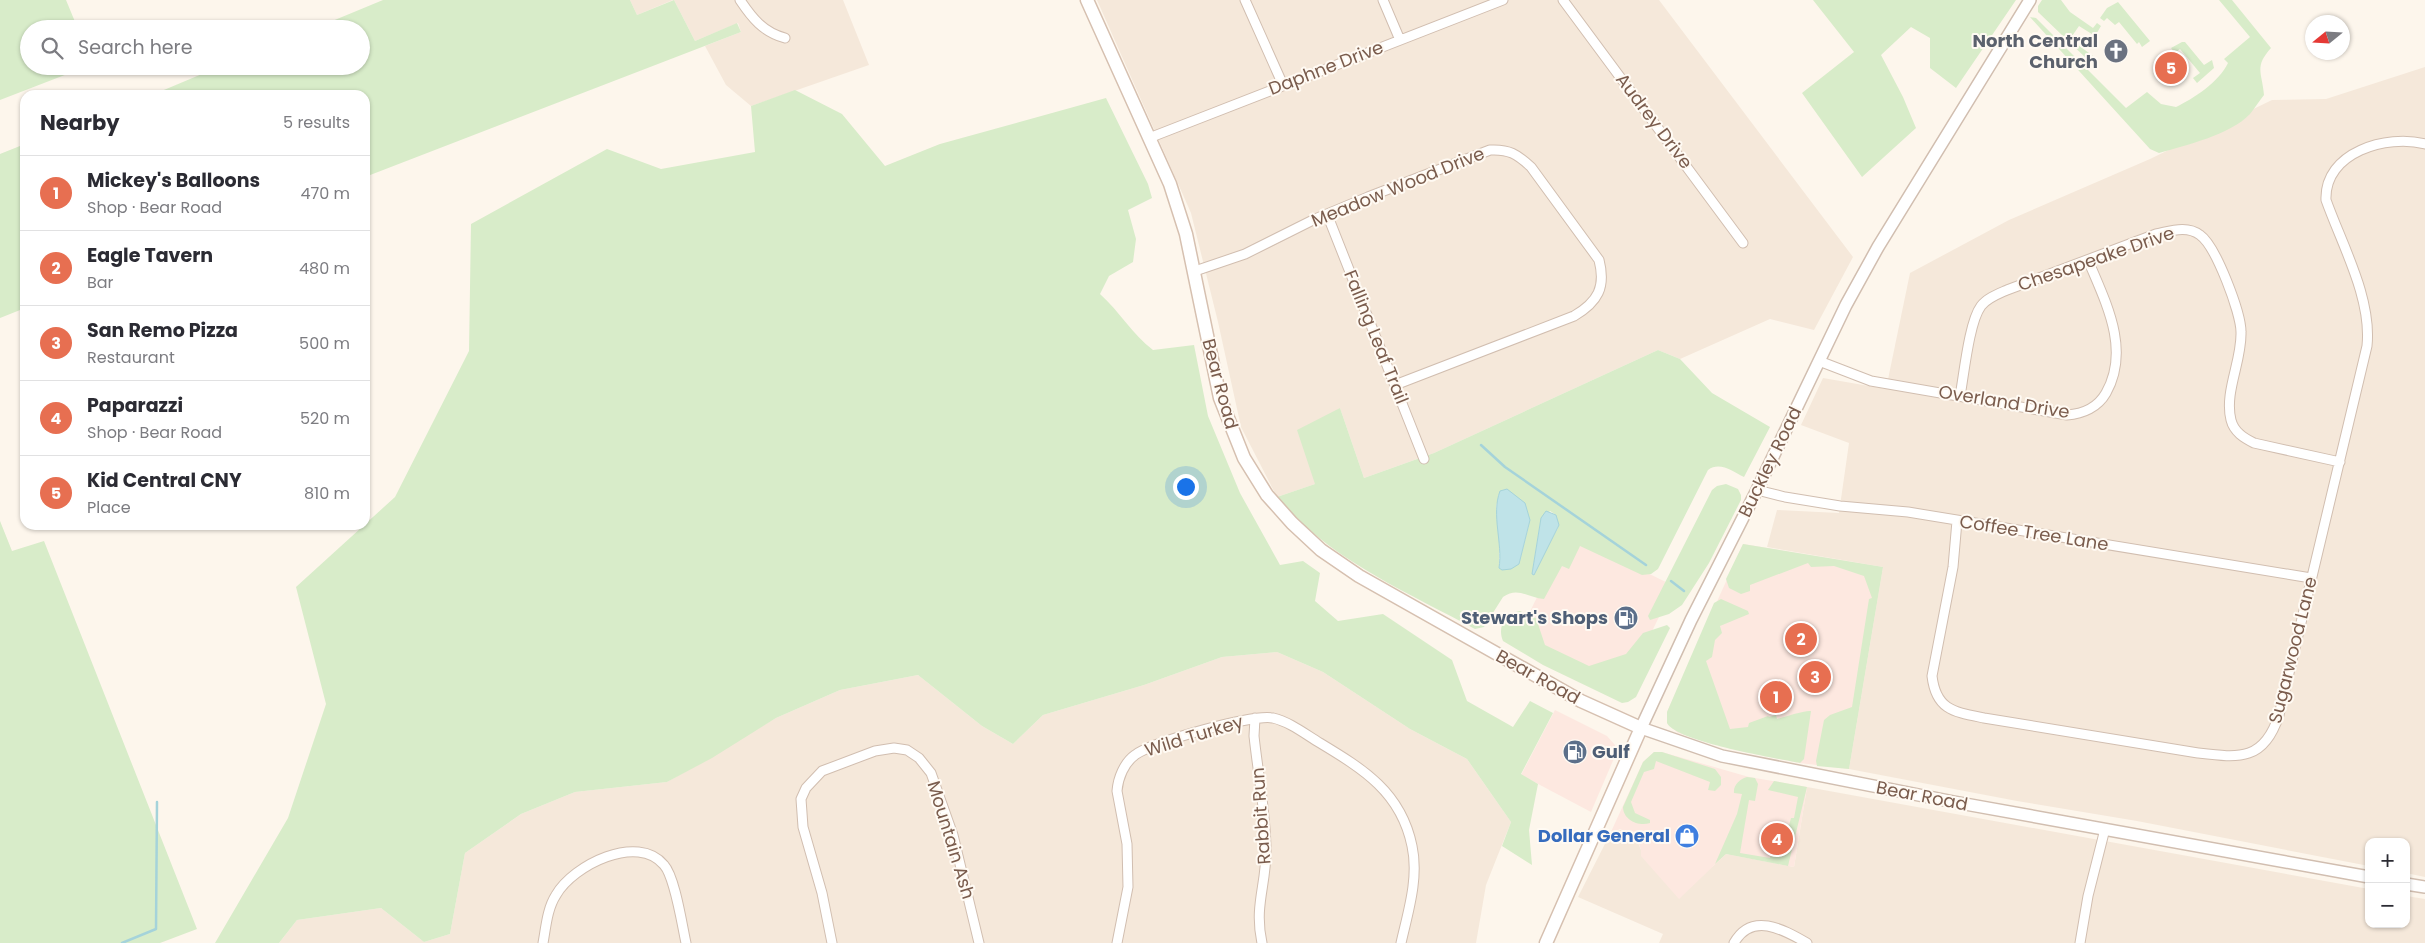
<!DOCTYPE html>
<html lang="en">
<head>
<meta charset="utf-8">
<style>
	:root { --surface:#fff; --page:#f7f7f7; --text:#2b2b33; --muted:#7c7c81; --line:#e1e1e2; --accent:#e76f51 }
	body { margin:0; font-family:Poppins,sans-serif; background:var(--page); color:var(--text) }
	.controls { position:absolute; right:15px; bottom:15px; display:grid; overflow:hidden; border-radius:10px; box-shadow:0 1px 4px #0004 }
	.controls button { width:45px; height:45px; display:grid; place-items:center; padding:0; border:0; border-bottom:1px solid var(--line); background:var(--surface); color:var(--text); font:25px sans-serif }
	.compass { position:absolute; left:2305px; top:15px; width:45px; height:45px; border-radius:50%; background:var(--surface); box-shadow:0 1px 4px #0004; rotate:252deg }
	.you { position:absolute; left:1185px; top:486px; width:18px; height:18px; margin:-12px; border:4px solid #fff; border-radius:50%; background:#1a73e8; box-shadow:0 0 0 8px #1a73e833 }
	.badge { display:grid; place-items:center; width:32px; height:32px; border-radius:50%; background:var(--accent); color:#fff; font-size:16px; font-weight:700 }
	.pin { position:absolute; translate:-50% -50%; border:2px solid #fff; box-shadow:0 1px 5px #0006 }
	.list { margin:0; padding:0; list-style:none }
	h2 { display:flex; justify-content:space-between; align-items:center; height:65px; margin:0; padding:0 20px; font-size:21px }
	h2 small { font-size:16px; font-weight:400; color:var(--muted) }
	.list li { display:grid; grid-template-columns:32px 1fr auto; gap:15px; align-items:center; box-sizing:border-box; height:75px; padding:0 20px; border-top:1px solid var(--line) }
	.list b { display:block; font-size:19px; white-space:nowrap }
	.list p { margin:0; font-size:16px; white-space:nowrap; color:var(--muted) }
	.list em { font-size:16px; font-style:normal; color:var(--muted) }
	.icon { flex:none; width:28px; height:28px; fill:none; stroke:currentColor; stroke-width:2; stroke-linecap:round; stroke-linejoin:round }
	.map { position:relative; flex:none; width:2425px; height:943px; overflow:hidden }
	.search { position:absolute; background:var(--surface); box-shadow:0 1px 4px #0004; left:20px; top:20px; width:350px; height:55px; display:flex; align-items:center; gap:12px; box-sizing:border-box; padding:0 18px; border-radius:28px; color:var(--muted); font-size:19px }
	.panel { position:absolute; background:var(--surface); box-shadow:0 1px 4px #0004; left:20px; top:90px; width:350px; height:440px; border-radius:15px }
	.map>svg:first-child { display:block }
	.residential { fill:#f5e8da }
	.commercial { fill:#fde8e0 }
	.green { fill:#d8ecc9; fill-rule:evenodd }
	.water { fill:#bfe3e8; stroke:#a5d3da }
	.lines { fill:none; stroke-linecap:round; stroke-linejoin:round }
	.stream { stroke:#a5d3da; stroke-width:2.5 }
	.minor-casing { stroke:#d1beb0; stroke-width:11 }
	.tertiary-casing { stroke:#d1beb0; stroke-width:14 }
	.secondary-casing { stroke:#d6c0b0; stroke-width:15 }
	.minor { stroke:#fff; stroke-width:9 }
	.tertiary { stroke:#fff; stroke-width:11 }
	.secondary { stroke:#fff; stroke-width:12 }
	.labels { text-anchor:middle; stroke-width:4; stroke-linejoin:round; paint-order:stroke }
	.worship-label { font-size:18px; font-weight:bold; fill:#5b616d; stroke:#fffaf3; text-anchor:end }
	.street-label { font-size:18px; fill:#7a5c4d; stroke:#fffaf3 }
	.service-label { font-size:18px; font-weight:bold; fill:#4e5e75; stroke:#fffaf3; text-anchor:end }
	.shop-label { font-size:18px; font-weight:bold; fill:#366cbe; stroke:#fffaf3; text-anchor:end }
</style>
</head>
<body>
<div class="map">
<svg width="2425" height="943" viewBox="0 0 2425 943">
	<rect width="100%" height="100%" fill="#fdf6ec"/>
	<path class="residential" d="M630 0H673L637 15Z
		M674 0H843L869 65 751 106 726 85 705 46 741 32 738 23 695 41Z
		M1097 0H1659L1853 257 1814 330 1770 319 1680 359 1658 350 1434 453 1364 478 1340 408 1315 484 1277 497 1241 427 1218 322 1191 213Z
		M2425 67V877L2406 873V842H2369V866L2137 821 2017 801 1849 769 1883 567 1767 547 1777 510 1839 513 1849 443 1801 425 1823 378 1886 389 1910 273 2009 220 2150 159 2272 100 2326 99Z
		M1277 652 1323 672 1410 729 1467 759 1511 822 1486 885 1476 943H279L297 920 381 908 424 942 450 934 465 853 521 814 575 792 667 782 776 718 840 690 918 675 982 726 1013 744 1043 715 1144 685 1222 657Z
		M1807 787 2369 889V924H2406V896L2425 899V943H1659L1663 934 1578 897 1610 834 1617 830H1622L1636 838 1641 850V856L1712 867 1726 854 1794 867Z"/>
	<path class="commercial" d="M1568 534 1674 586 1640 656 1596 677 1517 638Z
		M1743 544 1883 567 1849 769 1800 763 1741 751 1678 733 1667 723V712Z
		M1555 710 1607 736 1615 745V756L1591 812 1521 775Z
		M1654 752H1662L1749 777 1807 787 1794 867 1726 854 1679 899 1641 856V850L1636 837 1620 829 1610 834 1643 762Z"/>
	<path class="green" d="M0 0H66L78 29H29V66H88L0 100Z
		M383 0H630L637 15 674 0 695 41 737 23 741 32 365 177V95H152L221 66H361V29H313Z
		M1813 0H2016L1956 88 1930 68V38L1911 27 1881 55 1903 97 1916 128 1862 177 1802 93 1854 52Z
		M2042 0H2061L2070 12 2093 28 2097 23 2101 26 2095 36 2079 26 2070 39 2093 56 2088 60 2038 12V6Z
		M2219 0H2232L2271 48C2254 67 2262 72 2264 95 2259 101 2255 108 2250 114 2230 135 2186 145 2159 153L2150 149 2030 17 2036 18 2126 108 2147 92 2161 104 2176 107C2193 99 2219 82 2228 63L2224 59 2250 37Z
		M2118 2 2150 41 2142 47 2139 42 2137 44 2119 22 2115 25 2107 18 2104 21 2100 18 2107 8Z
		M2182 42H2185L2204 65 2212 60 2214 68 2197 83 2193 78 2200 73 2180 49 2175 53 2171 48Z
		M795 90 842 114 885 166 940 144 1106 98 1148 184 1152 198 1128 210 1136 239 1133 262 1109 276 1100 294C1120 312 1132 334 1153 350L1194 345 1208 416 1240 493 1280 565 1303 561 1320 573 1315 601 1338 621 1383 614 1452 660 1467 701 1513 727 1530 701 1553 713 1521 774 1538 784 1529 830 1532 865 1502 846 1511 822 1467 759 1410 729 1323 672 1277 652 1222 657 1144 685 1043 715 1013 744 982 726 918 675 840 690 776 718 712 758 667 782 575 792 521 814 465 853 450 934 424 942 381 908 297 920 279 943H215L288 818 326 704 296 587 395 497 469 351 471 224 607 149 661 169 755 152 751 106Z
		M25 144V308L0 318V154Z
		M1658 350 1680 359 1712 393 1770 427 1744 477C1733 472 1720 461 1708 470L1658 569 1651 574 1642 575 1580 546 1569 569 1562 566 1544 599C1528 598 1518 586 1503 597L1484 627 1475 629C1407 592 1328 559 1277 497L1315 484 1297 430 1340 408 1364 478 1434 453ZM1499 494 1525 503 1529 525 1519 564 1499 568V517L1496 507ZM1550 511 1556 515 1558 528 1532 574 1540 524Z
		M1726 484 1738 489 1741 495V500L1709 563 1682 605 1669 614 1650 620 1648 616 1712 490 1717 486Z
		M0 521 12 551 44 541 197 929 160 943H0Z
		M1743 544 1883 567 1849 769 1817 766 1816 761 1824 720 1830 715 1852 707 1869 599 1872 598 1864 576 1834 566 1811 567 1808 563 1750 585V591L1741 594 1729 588 1726 579Z
		M1721 599 1748 611 1749 614 1720 626 1722 633 1715 640 1712 657 1706 661 1730 729 1748 727 1749 723 1768 716 1769 717 1776 715 1777 719C1784 717 1805 710 1811 711L1804 759 1800 763C1776 758 1677 742 1667 723V712L1714 603Z
		M1520 611 1536 618 1545 645 1589 666 1626 654 1643 633 1667 625 1670 628 1636 697 1628 702 1622 703 1543 665 1503 641C1497 627 1505 613 1520 611Z
		M1654 752H1662L1715 769 1721 777V785L1715 791 1708 790 1710 782 1656 761 1654 769 1644 772 1631 802 1635 813 1650 820V823C1639 827 1623 820 1623 807L1643 762Z
		M1747 777 1755 778 1758 784 1755 801 1749 800 1740 853 1770 858 1771 853 1778 854 1779 849H1783L1791 818H1794L1798 797 1768 790 1774 781 1807 787 1788 866 1726 854 1715 864 1737 814 1742 794 1734 793C1733 785 1740 779 1747 777Z"/>
	<path class="water" d="M1507 489 1525 503 1530 520 1519 564 1511 569 1502 570 1499 568C1503 543 1491 515 1500 491Z
		M1546 511 1556 515 1559 525 1534 575 1532 574 1541 518Z"/>
	<g class="lines">
		<path class="stream" d="M1481 445 1505 467 1646 565
			M1671 581 1684 591
			M122 943 156 929 157 802"/>
		<defs>
			<path id="minor" d="M740 0C752 18 763 32 785 38
				M1245 0 1283 85
				M1383 0 1400 40
				M1563 0 1743 243
				M1149 138 1503 0
				M1327 214 1424 459
				M1195 271 1245 254 1315 219 1368 197 1490 150C1509 149 1517 154 1531 167L1599 260C1606 287 1598 302 1574 316L1395 385
				M1819 361 1871 381 2067 415C2083 414 2098 407 2106 393 2131 349 2105 301 2088 260
				M1960 396C1964 375 1969 322 1981 306 1987 298 1998 294 2007 290L2156 234C2171 231 2187 225 2200 235 2216 246 2241 313 2241 332 2242 361 2224 392 2231 420 2234 432 2244 438 2254 443L2340 462
				M1757 490 1785 497 1840 506 1908 512 2311 578
				M1957 521 1953 567 1932 676C1936 710 1954 712 1984 718L2198 753C2240 758 2264 761 2279 715L2367 346C2372 298 2342 245 2326 200 2324 152 2387 134 2425 144
				M1255 718 1254 736C1258 774 1266 813 1266 851 1266 886 1254 906 1262 943
				M543 943C546 927 547 909 556 895 573 865 638 833 664 865 675 877 682 925 686 943
				M832 943 822 893 803 827 801 799 806 788 822 771 875 751 894 748 907 750 919 758 931 773 953 835 979 943
				M1117 943 1128 887 1127 844 1117 791C1118 778 1124 763 1135 755 1152 742 1252 714 1273 718 1290 722 1305 734 1320 743 1363 769 1401 792 1412 846 1419 878 1408 912 1401 943
				M1734 943C1752 911 1784 930 1807 943
				M2080 943 2088 896 2105 829"/>
			<path id="tertiary" d="M2030 0 1878 247 1846 305 1757 490 1691 620 1641 728 1722 756 1954 802 2369 877
				M2406 884 2425 887"/>
			<path id="secondary" d="M1087 0 1170 184 1186 234 1220 398 1244 458 1267 495 1292 523 1321 550 1359 576 1581 701 1641 728 1546 943"/>
		</defs>
		<use href="#minor" class="minor-casing"/>
		<use href="#tertiary" class="tertiary-casing"/>
		<use href="#secondary" class="secondary-casing"/>
		<use href="#minor" class="minor"/>
		<use href="#tertiary" class="tertiary"/>
		<use href="#secondary" class="secondary"/>
	</g>
	<defs>
		<symbol id="church-disc" viewBox="-11 -11 22 22"><circle r="9.5" fill="#6b7280" stroke="#fffaf3"/><path d="M-1.2-6h2.4v3.5h3.3v2.4h-3.3V6h-2.4V-.1h-3.3v-2.4h3.3Z" fill="#fff"/></symbol>
		<symbol id="fuel-disc" viewBox="-11 -11 22 22"><circle r="9.5" fill="#5c6f8a" stroke="#fffaf3"/><path d="M-5.5-6h7V0h2V4h1.3V-2.5L3-4.5l.8-.8L6-3V5H2.5V1h-1V6h-7ZM-4.2-4.7v3.2H.2V-4.7Z" fill="#fff"/></symbol>
		<symbol id="shop-disc" viewBox="-11 -11 22 22"><circle r="9.5" fill="#3f7fe0" stroke="#fffaf3"/><path d="M-5-2.5h2.3a2.7 3.5 0 0 1 5.4 0H5L5.5 6h-11ZM-1.5-2.5h3a1.5 2.3 0 0 0-3 0Z" fill="#fff"/></symbol>
	</defs>
	<g fill-rule="evenodd">
		<use href="#church-disc" x="2102" y="37" width="28" height="28"/>
		<use href="#fuel-disc" x="1612" y="604" width="28" height="28"/>
		<use href="#fuel-disc" x="1561" y="738" width="28" height="28"/>
		<use href="#shop-disc" x="1673" y="822" width="28" height="28"/>
	</g>
	<g class="labels">
		<g class="worship-label">
			<text x="2098" y="47">North Central<tspan x="2098" dy="21">Church</tspan></text>
		</g>
		<g class="street-label">
			<text transform="translate(1326 68) rotate(-21)" y="6">Daphne Drive</text>
			<text transform="translate(1654 121) rotate(53)" y="6">Audrey Drive</text>
			<text transform="translate(1398 187) rotate(-22)" y="6">Meadow Wood Drive</text>
			<text transform="translate(2096 259) rotate(-19)" y="6">Chesapeake Drive</text>
			<text transform="translate(1376 337) rotate(68)" y="6">Falling Leaf Trail</text>
			<text transform="translate(1220 384) rotate(75)" y="6">Bear Road</text>
			<text transform="translate(2004 402) rotate(9)" y="6">Overland Drive</text>
			<text transform="translate(1770 462) rotate(-64)" y="6">Buckley Road</text>
			<text transform="translate(2034 533) rotate(9)" y="6">Coffee Tree Lane</text>
			<text transform="translate(2293 650) rotate(-76)" y="6">Sugarwood Lane</text>
			<text transform="translate(1538 677) rotate(29)" y="6">Bear Road</text>
			<text transform="translate(1194 736) rotate(-17)" y="6">Wild Turkey</text>
			<text transform="translate(1922 796) rotate(11)" y="6">Bear Road</text>
			<text transform="translate(1261 816) rotate(-94)" y="6">Rabbit Run</text>
			<text transform="translate(951 840) rotate(73)" y="6">Mountain Ash</text>
		</g>
		<g class="service-label">
			<text x="1608" y="624">Stewart's Shops</text>
			<text x="1592" y="758" text-anchor="start">Gulf</text>
		</g>
		<g class="shop-label">
			<text x="1670" y="842">Dollar General</text>
		</g>
	</g>
</svg>
<div class="controls">
<button>+</button>
<button>−</button>
</div>
<svg class="compass" viewBox="-18 -18 36 36"><path d="M0-13l5 13h-10z" fill="#e53935"/><path d="M0 13l5-13h-10z" fill="#7c7c81"/></svg>
<div class="you"></div>
<div class="pin badge" style="left:1776px;top:697px">1</div>
<div class="pin badge" style="left:1801px;top:639px">2</div>
<div class="pin badge" style="left:1815px;top:677px">3</div>
<div class="pin badge" style="left:1777px;top:839px">4</div>
<div class="pin badge" style="left:2171px;top:68px">5</div>
<div class="search"><svg class="icon" aria-label="search" viewBox="0 0 24 24"><circle cx="10" cy="10" r="6"/><path d="M15 15l6 6"/></svg>Search here</div>
<section class="panel">
<h2>Nearby<small>5 results</small></h2>
<ul class="list">
<li><span class="badge">1</span><div><b>Mickey's Balloons</b><p>Shop · Bear Road</p></div><em>470 m</em></li>
<li><span class="badge">2</span><div><b>Eagle Tavern</b><p>Bar</p></div><em>480 m</em></li>
<li><span class="badge">3</span><div><b>San Remo Pizza</b><p>Restaurant</p></div><em>500 m</em></li>
<li><span class="badge">4</span><div><b>Paparazzi</b><p>Shop · Bear Road</p></div><em>520 m</em></li>
<li><span class="badge">5</span><div><b>Kid Central CNY</b><p>Place</p></div><em>810 m</em></li>
</ul>
</section>
</div>
</body>
</html>
